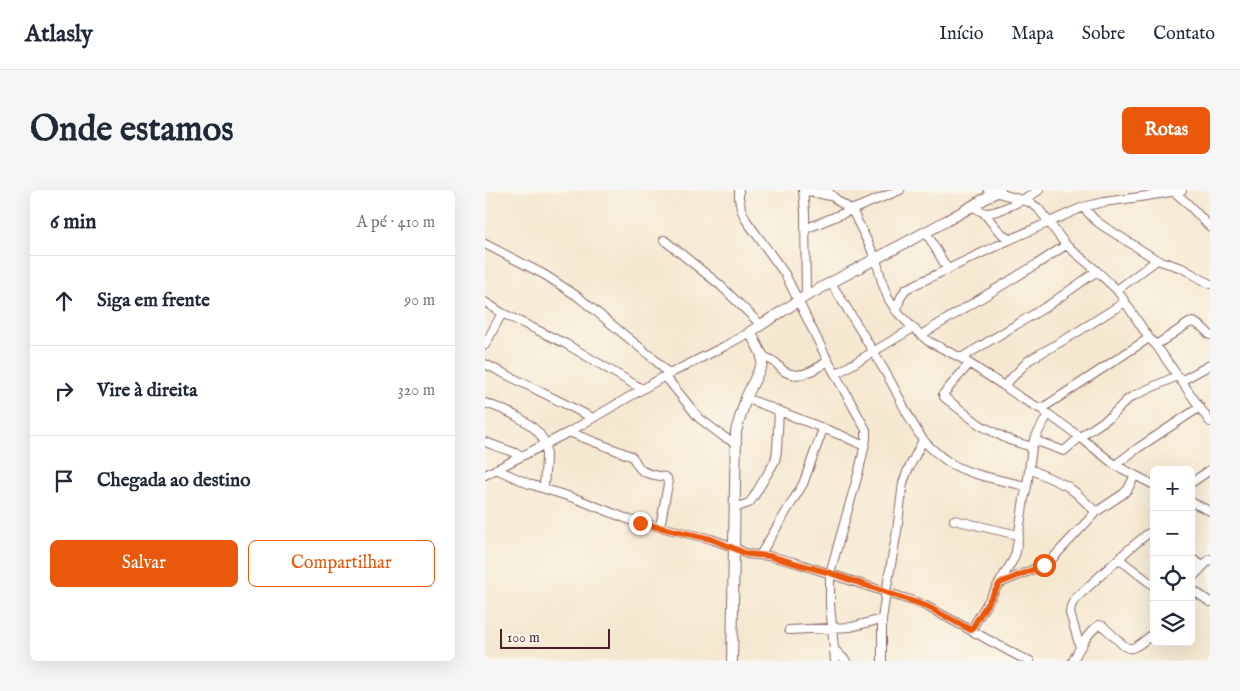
<!DOCTYPE html>
<html lang="pt">
<head>
<meta charset="utf-8">
<style>
	:root { --surface:#fff; --page:#f6f6f7; --text:#1f2937; --muted:#747a83; --line:#e0e1e3; --accent:#ea580c }
	body { margin:0; font-family:"IM FELL English",serif; background:var(--page); color:var(--text) }
	.controls { position:absolute; right:15px; bottom:15px; display:grid; overflow:hidden; border-radius:8px; box-shadow:0 5px 20px #0002 }
	.controls button { width:45px; height:45px; display:grid; place-items:center; padding:0; border:0; border-bottom:1px solid var(--line); background:var(--surface); color:var(--text); font:25px sans-serif }
	.scale { position:absolute; left:15px; bottom:12px; width:110px; box-sizing:border-box; padding-left:5px; border:2px solid #4a1f2b; border-top:0; font-size:14px; line-height:18px; white-space:nowrap; color:#4a1f2b; -webkit-text-stroke:4px #fbf7ec; paint-order:stroke }
	.stop { position:absolute; width:15px; height:15px; margin:-11px; border:4px solid #ea580c; border-radius:50%; background:#fff }
	.stop.end { background:#ea580c; border-color:#fff; box-shadow:0 1px 5px #0008 }
	.list { margin:0; padding:0; list-style:none }
	h2 { display:flex; justify-content:space-between; align-items:center; height:65px; margin:0; padding:0 20px; font-size:21px }
	h2 small { font-size:16px; font-weight:400; color:var(--muted) }
	.list li { display:grid; grid-template-columns:32px 1fr auto; gap:15px; align-items:center; box-sizing:border-box; height:90px; padding:0 20px; border-top:1px solid var(--line) }
	.list b { display:block; font-size:19px; white-space:nowrap }
	.list em { font-size:16px; font-style:normal; color:var(--muted) }
	.actions { display:flex; gap:10px; padding:15px 20px }
	.actions a { flex:1; padding:11px 0; border:1px solid var(--accent); border-radius:8px; text-align:center; font-size:18px; color:var(--accent) }
	.actions .main { background:var(--accent); color:#fff }
	.icon { flex:none; width:28px; height:28px; fill:none; stroke:currentColor; stroke-width:2; stroke-linecap:round; stroke-linejoin:round }
	.map { position:relative; flex:none; width:725px; height:471px; overflow:hidden; border-radius:8px }
	header { display:flex; align-items:center; gap:30px; box-sizing:border-box; height:70px; padding:0 25px; background:var(--surface); border-bottom:1px solid var(--line) }
	header strong { font-size:24px }
	nav { display:flex; gap:28px; margin-inline-start:auto; font-size:18px }
	.intro { display:flex; align-items:center; justify-content:space-between; box-sizing:border-box; height:120px; padding:0 30px }
	h1 { margin:0; font-size:35px }
	.button { padding:12px 22px; border-radius:8px; background:var(--accent); color:#fff; font-size:18px; font-weight:700 }
	main { display:flex; gap:30px; padding:0 30px }
	aside { flex:1; background:var(--surface); border-radius:8px; box-shadow:0 5px 20px #0002 }
	.map>svg:first-child { display:block }
	.lines { fill:none; stroke-linecap:round; stroke-linejoin:round }
	.minor-casing { stroke:#866565; stroke-width:10 }
	.tertiary-casing { stroke:#866565; stroke-width:12 }
	.minor { stroke:#fff; stroke-width:8 }
	.tertiary { stroke:#fff; stroke-width:10 }
	.route { stroke:#ea580c; stroke-width:6 }
</style>
</head>
<body>
<header>
<strong>Atlasly</strong>
<nav><a>Início</a><a>Mapa</a><a>Sobre</a><a>Contato</a></nav>
</header>
<div class="intro"><h1>Onde estamos</h1><a class="button">Rotas</a></div>
<main>
<aside>
<h2>6 min<small>A pé · 410 m</small></h2>
<ul class="list">
<li><svg class="icon" aria-label="ahead" viewBox="0 0 24 24"><path d="M12 20V5M6 11l6-6 6 6"/></svg><div><b>Siga em frente</b></div><em>90 m</em></li>
<li><svg class="icon" aria-label="right" viewBox="0 0 24 24"><path d="M7 20v-9h11M14 6l5 5-5 5"/></svg><div><b>Vire à direita</b></div><em>320 m</em></li>
<li><svg class="icon" aria-label="arrive" viewBox="0 0 24 24"><path d="M6 21V4h12l-3 4 3 4H6"/></svg><div><b>Chegada ao destino</b></div></li>
</ul>
<div class="actions"><a class="main">Salvar</a><a>Compartilhar</a></div>
</aside>
<div class="map">
<svg width="725" height="471" viewBox="0 0 725 471">
	<rect width="100%" height="100%" fill="#fbf7ec"/>
	<filter id="ink" filterUnits="userSpaceOnUse"><feTurbulence type="fractalNoise" baseFrequency=".02" numOctaves="2"/><feDisplacementMap in="SourceGraphic" scale="10" xChannelSelector="R" yChannelSelector="G"/><feConvolveMatrix kernelMatrix="1 2 1 2 8 2 1 2 1" color-interpolation-filters="sRGB"/></filter>
	<filter id="wash" filterUnits="userSpaceOnUse"><feTurbulence type="fractalNoise" baseFrequency=".0096" numOctaves="4" result="noise"/><feDisplacementMap in="SourceGraphic" scale="20" xChannelSelector="R" yChannelSelector="G"/><feGaussianBlur stdDeviation="1.12" result="paint"/><feColorMatrix in="noise" values="0 0 0 0 0 0 0 0 0 0 0 0 0 0 0 0 0 1.4 0 .05"/><feComposite in="paint" operator="in"/></filter>
	<g filter="url(#wash)">
		<rect width="100%" height="100%" fill="#f5e8d0"/>
	</g>
	<g filter="url(#ink)">
		<g class="lines">
			<defs>
				<path id="minor" d="M254 0V8L256 19 261 30 300 84 343 171 381 240V249L374 281 345 383V414L350 471
					M318 0 320 22 321 106
					M318 0 345 6
					M341 0 353 11 367 20 391 69 397 92 403 108 412 122 428 138 443 151 476 168 519 196 536 208 556 219 595 247 630 275 669 295
					M503 0 544 12 553 18 581 55 612 81 632 100 664 148 671 155 725 232
					M688 1 701 12 725 37
					M487 16C492 19 497 23 502 23 513 23 545 7 554 0
					M598 17 610 30 618 36 672 70 697 78 725 94
					M499 23 512 39 524 50
					M320 39 415 0
					M441 42 463 80
					M179 50 235 95 276 135
					M0 54 60 85 92 106 169 169 184 184
					M346 93C365 123 384 154 402 185 414 205 423 229 437 248 443 257 454 265 462 271 482 285 519 291 542 296
					M632 100 672 70
					M0 112 17 123 81 154 157 199
					M412 122C413 113 415 106 421 99L524 50 598 17 619 12 662 6 697 0
					M436 145 552 74 581 55
					M0 155 17 123
					M671 155 704 133 709 132 718 138 725 145
					M277 165C281 168 287 170 291 173 294 176 296 179 299 181 314 191 331 179 343 171
					M476 168 564 115 612 81
					M0 174 108 228
					M484 174 460 202 458 204 459 207 495 235 524 250 547 257
					M351 184 428 138
					M180 186 214 228 239 247 251 253
					M696 191 725 175
					M519 196 544 170 586 146 640 112
					M261 208 358 246 379 256
					M0 213C19 219 54 234 60 254 63 264 59 287 59 298
					M556 219 664 148
					M84 242 146 266C150 269 150 272 153 276 158 285 172 285 180 287L182 288 183 294 175 337
					M549 250 579 261 595 247 625 227 642 210 648 206 692 186
					M0 252 36 265
					M630 275 653 258 715 217
					M11 279 44 294 92 309 145 330 226 349 248 357 262 364 284 366 312 373 428 411 441 416 535 467 545 471
					M545 279 582 296 591 303 611 322
					M0 285 84 242 180 186 240 156 265 142
					M706 293 725 280
					M706 312 725 321
					M249 318 264 313 268 308 290 271 292 260 294 221
					M469 330 533 345
					M275 365 318 294 338 239
					M706 368 718 376
					M634 369 669 396
					M706 389 725 369
					M515 393 559 375 565 371 611 322 638 304 643 299 650 285
					M706 399 725 412
					M304 440 366 437 397 429
					M486 440 528 370 531 362 539 309 542 296 547 257 549 250 563 224
					M595 457 585 423 586 416 590 409 643 360 661 345 669 340
					M349 459 361 471
					M397 471V429L401 402 412 341 418 293 422 282 438 250
					M588 471C594 459 602 443 614 435L618 436 639 456C642 457 644 459 647 458 655 456 663 447 669 443"/>
				<path id="tertiary" d="M247 471 251 241 261 208 277 174V165L265 142 321 106 463 30 515 0"/>
			</defs>
			<use href="#minor" class="minor-casing"/>
			<use href="#tertiary" class="tertiary-casing"/>
			<use href="#minor" class="minor"/>
			<use href="#tertiary" class="tertiary"/>
		</g>
	</g>
	<g class="lines" filter="url(#ink)">
		<path class="route" d="M155 333 226 349 248 358 262 364 284 366 345 383 441 416 486 440 515 393 559 375"/>
	</g>
</svg>
<div class="controls">
<button>+</button>
<button>−</button>
<button><svg class="icon" aria-label="locate" viewBox="0 0 24 24"><circle cx="12" cy="12" r="6"/><path d="M12 2v4M12 18v4M2 12h4M18 12h4"/></svg></button>
<button><svg class="icon" aria-label="layers" viewBox="0 0 24 24"><path d="M12 4l9 5-9 5-9-5zM3 14l9 5 9-5"/></svg></button>
</div>
<div class="scale">100 m</div>
<div class="stop" style="left:559px;top:375px"></div>
<div class="stop end" style="left:155px;top:333px"></div>
</div>
</main>
</body>
</html>
